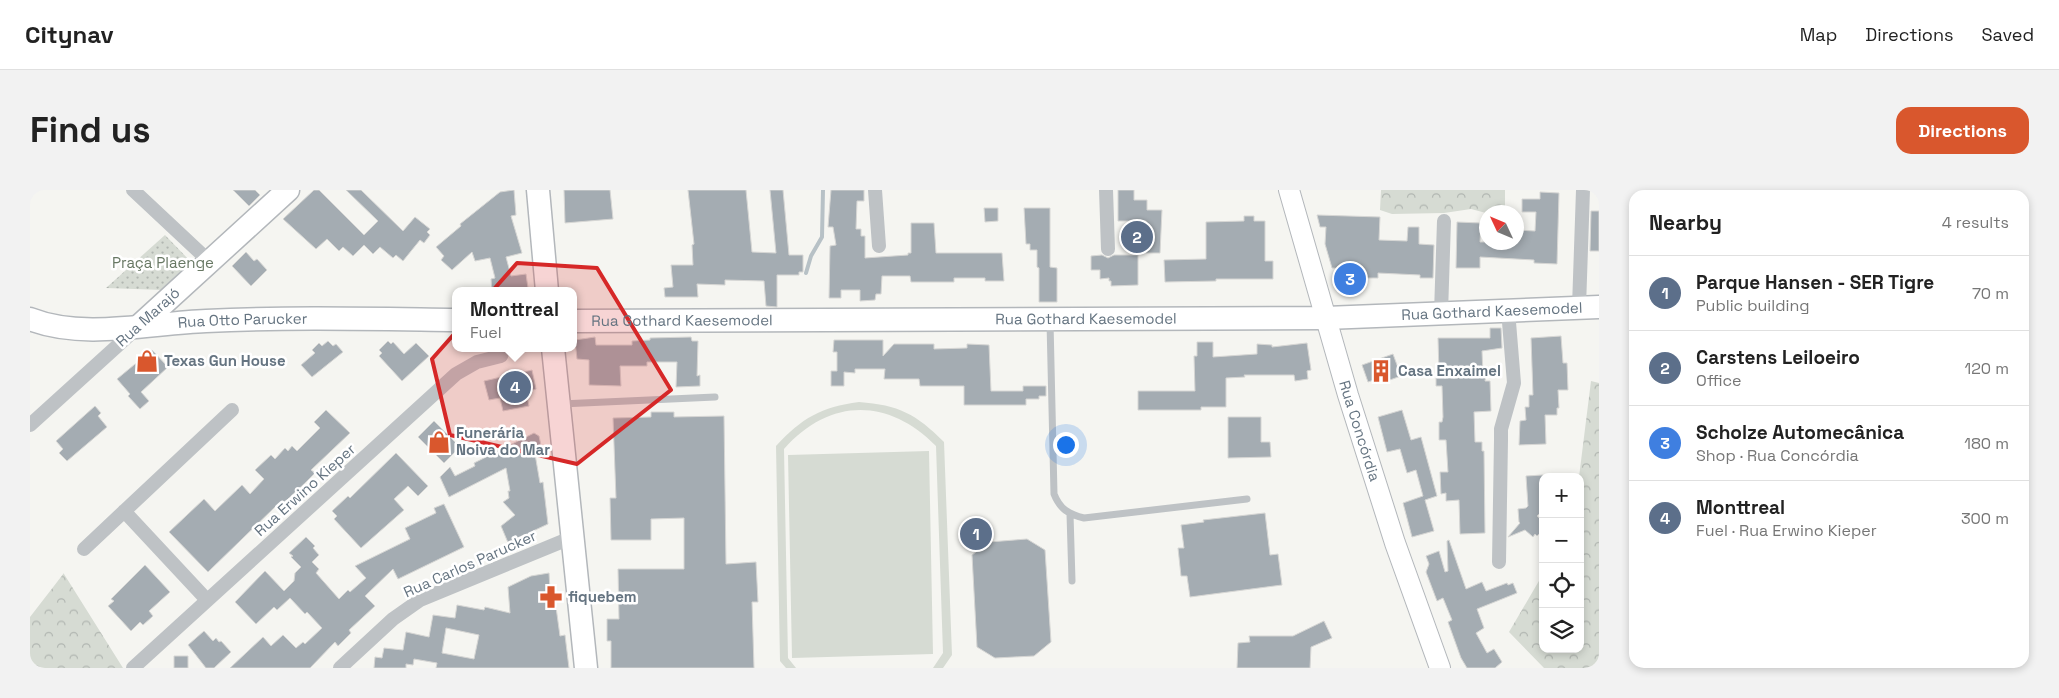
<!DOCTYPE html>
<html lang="en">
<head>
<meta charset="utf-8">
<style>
	:root { --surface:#fff; --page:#f2f2f2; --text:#222; --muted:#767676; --line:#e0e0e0; --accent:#d9572d }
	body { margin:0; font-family:"Space Grotesk",sans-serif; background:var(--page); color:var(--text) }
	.controls { position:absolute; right:15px; bottom:15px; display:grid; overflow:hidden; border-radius:10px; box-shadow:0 2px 8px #0003 }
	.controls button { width:45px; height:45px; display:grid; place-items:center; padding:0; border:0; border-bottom:1px solid var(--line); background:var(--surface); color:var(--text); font:25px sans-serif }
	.compass { position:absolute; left:1449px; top:15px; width:45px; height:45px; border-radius:50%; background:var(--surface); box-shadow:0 2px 8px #0003; rotate:314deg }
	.you { position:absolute; left:1035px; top:254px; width:18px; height:18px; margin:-12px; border:4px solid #fff; border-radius:50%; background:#1a73e8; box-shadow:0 0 0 8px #1a73e833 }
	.badge { display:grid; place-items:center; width:32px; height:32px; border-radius:50%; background:var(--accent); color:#fff; font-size:16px; font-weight:700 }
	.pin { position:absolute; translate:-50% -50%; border:2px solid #fff; box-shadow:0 1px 5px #0006 }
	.popup { position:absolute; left:422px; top:97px; width:125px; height:65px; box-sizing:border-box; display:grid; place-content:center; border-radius:10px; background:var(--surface); filter:drop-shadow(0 1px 4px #0005); font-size:16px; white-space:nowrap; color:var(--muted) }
	.popup b { font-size:19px; color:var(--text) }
	.popup::after { content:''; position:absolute; left:50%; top:100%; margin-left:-10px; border:10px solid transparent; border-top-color:var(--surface) }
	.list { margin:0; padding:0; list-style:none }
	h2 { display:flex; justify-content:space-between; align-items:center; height:65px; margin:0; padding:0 20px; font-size:21px }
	h2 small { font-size:16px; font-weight:400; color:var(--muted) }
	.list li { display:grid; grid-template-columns:32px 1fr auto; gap:15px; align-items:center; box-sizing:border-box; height:75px; padding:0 20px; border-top:1px solid var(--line) }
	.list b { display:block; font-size:19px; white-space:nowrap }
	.list p { margin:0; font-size:16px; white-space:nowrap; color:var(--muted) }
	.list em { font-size:16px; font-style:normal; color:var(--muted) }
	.icon { flex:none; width:28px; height:28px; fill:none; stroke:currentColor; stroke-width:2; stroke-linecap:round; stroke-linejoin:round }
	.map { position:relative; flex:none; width:1569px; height:478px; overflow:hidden; border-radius:15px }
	header { display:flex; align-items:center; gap:30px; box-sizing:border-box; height:70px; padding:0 25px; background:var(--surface); border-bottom:1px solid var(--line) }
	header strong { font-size:24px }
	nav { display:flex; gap:28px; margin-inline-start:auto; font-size:18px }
	.intro { display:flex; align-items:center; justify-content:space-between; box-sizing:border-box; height:120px; padding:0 30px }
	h1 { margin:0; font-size:35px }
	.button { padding:12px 22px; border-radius:15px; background:var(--accent); color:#fff; font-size:18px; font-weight:700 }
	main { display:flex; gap:30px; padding:0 30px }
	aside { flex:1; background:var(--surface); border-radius:15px; box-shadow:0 2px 8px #0003 }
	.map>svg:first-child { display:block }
	.forest { fill:url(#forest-crowns) }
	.park { fill:url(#park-dots) }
	.garden { fill:#d6dbd3 }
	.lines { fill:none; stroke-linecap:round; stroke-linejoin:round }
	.stream { stroke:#b7c1c6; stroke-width:4 }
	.building { fill:#a4acb2; stroke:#d6d6d4; fill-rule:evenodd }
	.secondary-casing { stroke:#b3b7bb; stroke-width:22 }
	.primary-casing { stroke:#b3b7bb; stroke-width:25 }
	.lane { stroke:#bec2c5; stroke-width:7 }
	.street { stroke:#bec2c5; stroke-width:14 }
	.secondary { stroke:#fff; stroke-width:20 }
	.primary { stroke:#fff; stroke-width:22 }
	.marked { fill:#d62828; fill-opacity:0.2; stroke:#d62828; stroke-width:4; stroke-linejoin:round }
	.labels { text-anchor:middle; stroke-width:5; stroke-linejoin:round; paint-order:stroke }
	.park-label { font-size:15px; fill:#687864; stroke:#fff }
	.street-label { font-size:15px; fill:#657481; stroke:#fff }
	.poi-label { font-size:15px; font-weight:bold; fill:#657481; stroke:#fff; text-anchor:start }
</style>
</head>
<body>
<header>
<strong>Citynav</strong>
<nav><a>Map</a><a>Directions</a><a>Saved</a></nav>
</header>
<div class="intro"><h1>Find us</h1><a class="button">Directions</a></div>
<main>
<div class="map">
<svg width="1569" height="478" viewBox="0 0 1569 478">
	<defs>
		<pattern id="forest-crowns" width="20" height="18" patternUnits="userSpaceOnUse" patternTransform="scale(1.25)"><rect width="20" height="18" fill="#d6dbd3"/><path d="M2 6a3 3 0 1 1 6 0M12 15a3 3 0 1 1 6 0" fill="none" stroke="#b1b6b1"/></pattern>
		<pattern id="park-dots" width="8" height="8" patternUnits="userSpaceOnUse" patternTransform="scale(1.25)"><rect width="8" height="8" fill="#d6dbd3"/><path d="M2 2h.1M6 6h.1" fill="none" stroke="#b1b6b1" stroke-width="1.8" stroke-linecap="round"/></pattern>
	</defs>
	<rect width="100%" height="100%" fill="#f5f5f1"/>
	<path class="forest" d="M1351 0H1475V22L1456 23 1441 19 1414 23 1362 24 1350 20Z
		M1561 191 1569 193V478H1514L1479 442 1513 384V459H1550L1549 287Z
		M34 383V384L93 478H0V427Z"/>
	<path class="park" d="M135 45 162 73 133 100 76 98Z"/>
	<path class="garden" d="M829 212C869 215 886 224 914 252L922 465 913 478H903L913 463 906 256C858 207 799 208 754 259L758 468 766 478H756L750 471 746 256C772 228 791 217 829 212Z
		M899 261 903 464 762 468 758 265Z"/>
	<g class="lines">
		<path class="stream" d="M776 83 781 66 792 47 793 0"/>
	</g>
	<path class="building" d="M203 0H225L230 5 219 16Z
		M284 0H289L334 45 348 31 316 0H331L373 41 385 27 400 39 397 42 400 45 394 53 390 50 373 71 366 65 363 68 350 57 343 64 334 55 323 66 313 57 309 61 297 49 286 59 253 29Z
		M484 0 486 25 481 26 492 63 476 67 481 86 496 84 498 98 462 101 461 89 465 88 460 68 445 71 442 62 422 80 411 70 414 66 406 57 431 36 430 34 470 2Z
		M534 0H580L583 29 535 33Z
		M658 0H716L722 62 746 63 740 0H753L759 65H773V82H769V85H747V117L736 116 734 91 695 90V95L667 94 668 107H635L634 98 643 97 641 75H663L662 55 664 54Z
		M801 0H834V11H827L826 39H831V46H835V68L878 65V63H881V33H904L906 63H972L974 91H955V88H924V92H881L880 86H852L851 104H846L845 110 830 111V100H811V108H799L800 56 806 55 803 37H798Z
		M1088 0H1104V10H1117V20H1132L1130 63H1116V31H1088Z
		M1510 2 1529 3 1527 74 1504 73V70L1450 67V78H1426L1427 32 1451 33 1450 52H1486V40L1505 41 1506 22H1492V9H1510Z
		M954 18H968V31L955 32Z
		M994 18H1020V77L1027 78V112H1009V78L1007 77V60H1000V54H996Z
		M1561 21H1569V61H1560Z
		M1287 25 1350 27 1349 50 1377 51 1378 37H1389V54L1404 55 1403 88H1390V85L1348 83V88H1328V79L1302 78 1295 54 1296 37H1290Z
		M1214 26H1224V31H1235V71H1243V89H1186V91L1135 92 1134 70 1176 69V32L1214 31Z
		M216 62 224 71 227 69 237 80 221 96 202 76Z
		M1072 65 1078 68 1084 65H1108V95L1081 96V91H1079V88L1070 89V80H1061V66Z
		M1460 138H1471L1472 158 1452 161 1453 185H1456L1455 191H1460L1461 221 1444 222 1445 252H1452V261H1454L1455 343 1430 344 1429 310 1416 311V303L1411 304 1410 282H1418L1416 250H1409V232H1412L1413 227 1412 196H1406V183H1409L1408 148H1460Z
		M1531 146 1533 173H1537L1538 200H1528L1529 218H1527V225H1515L1516 254 1489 255 1490 231 1496 230 1495 217H1499V205H1503L1501 148Z
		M565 147 566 155H602V151L620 150V148L661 147 662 151H668L667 186 670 185V196L646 197 647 172H617V176H590L591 196 559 195V170L547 169 545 150Z
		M804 150H853V166L864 154H904V159L937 158V154L959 155 961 201H993V196H1016V206H1009V209H996V215H934V196H890L889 189H854L855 179H825V183L814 182V196H801V181H807V162H803Z
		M298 151 303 156 306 154 313 162 282 187 271 175 285 163 282 160 289 153 292 156Z
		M358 151 361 154 363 152 374 164 386 153 399 166 372 191 349 166 352 163 349 160Z
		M1167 152H1183V167L1227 164V154L1242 155V157L1277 153 1281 180 1277 181 1278 189 1265 191 1264 185H1214L1215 187 1196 188V217H1171V220H1108V201H1165L1164 166H1167Z
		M122 160 138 177 111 202 119 211 110 219 98 206 100 204 87 189Z
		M1363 164 1371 186 1357 191 1356 186 1338 192 1332 175Z
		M502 180 506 199 496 202 499 216 473 221 470 208 459 210 454 191Z
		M65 216 71 223 68 226 77 237 37 271 29 263 33 259 26 251Z
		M296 220 320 243 281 280 285 283 275 293 257 310 245 317 178 382 139 342 174 309 185 321 212 295 220 304 234 289 225 280 241 265 245 269 255 258 258 261 262 256 267 261 290 238 284 232Z
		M1372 220 1381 250 1391 247 1407 306 1395 310 1404 341 1382 347 1373 313 1393 306 1386 280 1377 283 1370 259 1357 262 1348 227Z
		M621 222H644V227L694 226 696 374 726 372 728 412H722L724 478H581V451H577V429H589L588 379H654V328L621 329V350H581L580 308H586L583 228 621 227Z
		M1198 227H1231V252H1240L1241 267 1198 268Z
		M404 231 430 257 414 273 388 247Z
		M504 243 509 246 512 260 505 264 510 293 513 292 518 334 503 341V345L491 346V350L479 355 471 336 485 325 473 312 479 308 478 301H480L476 278 419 307 410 287 420 277 425 286 445 276 444 273Z
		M366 263 398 296 388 306 378 296 364 309 374 320 331 358 304 329 307 326 302 321 318 306 320 308Z
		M1513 285V320L1507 326 1513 331V340L1507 346 1505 344 1503 347 1495 340 1478 347 1490 333 1489 332 1488 319 1496 318 1498 316 1496 286Z
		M414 314 434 357 368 389 363 379 335 406 345 416 319 440 321 443 308 456 305 452 280 478H200L233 447 241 456 253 445 266 458 273 452 275 454 292 438 277 422 275 424 260 408 247 420 244 417 226 434 205 412 235 381 254 401 264 391 265 383 271 377 261 367 263 366 259 363 276 347 285 356 283 358 289 365 282 372 289 379 286 383 309 409 318 400 320 402 336 388 325 376 380 349 375 338 406 323 404 318Z
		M1235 323 1240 365 1248 364 1252 395 1160 407 1157 386H1151L1148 358H1154L1151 335 1174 332 1173 330Z
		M997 349 1015 360 1021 452 1004 466 965 468 947 457 942 365 959 352Z
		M1419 350 1436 399 1452 392 1456 401 1477 393 1478 395 1483 393 1487 403 1447 419 1454 438 1446 443 1457 463 1464 459 1472 472 1465 478H1437L1431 468 1418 432 1422 430 1413 408 1407 411 1396 382 1399 374 1396 366 1409 361 1415 382 1418 381 1417 351Z
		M115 375 140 402 119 421 123 426 113 435 110 432 101 441 78 416 84 411 81 409Z
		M519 383 521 417H526L530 446 535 445 539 478H406L407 473 384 469 383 475 376 474V478H344L345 467 352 468 354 458 373 460 376 442 399 447 403 425 425 428 427 415 454 420 455 417 480 423 478 397 501 386ZM416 438 449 445 444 469 412 463Z
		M1294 431 1302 448 1281 457 1280 478H1207L1208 453 1220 452 1219 446H1263Z
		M174 441 183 451 186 448 189 452 191 451 201 462 184 478H176L158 455Z
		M144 466H158V478H144Z"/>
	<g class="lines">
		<defs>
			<g id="secondary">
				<path id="s1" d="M1259 0 1318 205 1365 353 1410 478"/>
			</g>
			<g id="primary">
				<path d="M508 0 517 101"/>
				<path id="s2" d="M0 129C53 150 121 133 176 131 260 127 343 129 426 130"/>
				<path id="s3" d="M544 131 1296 128 1569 117"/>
				<path d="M109 136 258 0"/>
				<path d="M523 158 556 478"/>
			</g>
		</defs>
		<use href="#secondary" class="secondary-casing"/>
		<use href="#primary" class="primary-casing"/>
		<path class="lane" d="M1020 132 1024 304C1030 319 1038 324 1054 328L1217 309
			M531 214 685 207
			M1040 324 1042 391"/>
		<path class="street" d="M103 0 179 71
			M845 0 849 56
			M1076 0 1078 59
			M1549 117 1553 0
			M1411 123 1414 31
			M0 235 107 138
			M94 321 177 410
			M54 359 202 220
			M1469 372 1471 250V239L1484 193 1478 120
			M103 478 426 184 447 172 471 166 474 158
			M310 478 363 429 390 410 543 347"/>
		<use href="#secondary" class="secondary"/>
		<use href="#primary" class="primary"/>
	</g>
	<path class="marked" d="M487 73 567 78 641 200 547 274 420 245 402 169Z"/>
	<defs>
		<symbol id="shop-bare" viewBox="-9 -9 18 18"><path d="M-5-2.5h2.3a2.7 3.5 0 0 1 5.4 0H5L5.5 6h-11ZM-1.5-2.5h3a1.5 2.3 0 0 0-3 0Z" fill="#d9572d" stroke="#fff" stroke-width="2.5" paint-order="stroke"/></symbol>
		<symbol id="building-bare" viewBox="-9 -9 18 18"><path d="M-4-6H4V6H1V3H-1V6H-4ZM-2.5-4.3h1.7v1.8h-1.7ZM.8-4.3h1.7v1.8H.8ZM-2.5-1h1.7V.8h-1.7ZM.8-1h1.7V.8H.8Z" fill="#d9572d" stroke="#fff" stroke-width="2.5" paint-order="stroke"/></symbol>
		<symbol id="pharmacy-bare" viewBox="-9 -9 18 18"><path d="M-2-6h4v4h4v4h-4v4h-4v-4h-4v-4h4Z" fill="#d9572d" stroke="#fff" stroke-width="2.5" paint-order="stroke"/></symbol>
	</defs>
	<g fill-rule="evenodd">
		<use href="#shop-bare" x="101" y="155" width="32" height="32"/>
		<use href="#building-bare" x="1335" y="165" width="32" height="32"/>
		<use href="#shop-bare" x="393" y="236" width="32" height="32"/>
		<use href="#pharmacy-bare" x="505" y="391" width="32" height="32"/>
	</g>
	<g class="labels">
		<g class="park-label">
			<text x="133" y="78">Praça Plaenge</text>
		</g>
		<g class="street-label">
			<text dy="5" stroke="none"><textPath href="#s3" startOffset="918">Rua Gothard Kaesemodel</textPath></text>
			<text transform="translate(118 127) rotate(-42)" y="5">Rua Marajó</text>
			<text dy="5" stroke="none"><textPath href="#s3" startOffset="512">Rua Gothard Kaesemodel</textPath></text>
			<text dy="5" stroke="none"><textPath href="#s3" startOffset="108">Rua Gothard Kaesemodel</textPath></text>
			<text dy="5" stroke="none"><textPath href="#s2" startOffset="214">Rua Otto Parucker</textPath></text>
			<text dy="5" stroke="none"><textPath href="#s1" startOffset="251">Rua Concórdia</textPath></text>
			<text transform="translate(275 300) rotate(-42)" y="5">Rua Erwino Kieper</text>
			<text transform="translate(440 374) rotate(-24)" y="5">Rua Carlos Parucker</text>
		</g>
		<g class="poi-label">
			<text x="134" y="176">Texas Gun House</text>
			<text x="1368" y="186">Casa Enxaimel</text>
			<text x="426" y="248">Funerária<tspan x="426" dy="17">Noiva do Mar</tspan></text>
			<text x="538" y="412">fiquebem</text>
		</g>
	</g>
</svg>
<div class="controls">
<button>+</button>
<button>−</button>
<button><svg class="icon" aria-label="locate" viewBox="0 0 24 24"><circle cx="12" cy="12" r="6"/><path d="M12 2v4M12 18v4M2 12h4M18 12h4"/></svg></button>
<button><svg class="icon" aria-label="layers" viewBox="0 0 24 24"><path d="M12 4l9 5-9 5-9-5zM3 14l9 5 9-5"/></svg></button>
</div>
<svg class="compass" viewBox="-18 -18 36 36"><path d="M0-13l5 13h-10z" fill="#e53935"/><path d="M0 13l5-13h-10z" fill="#767676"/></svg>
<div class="you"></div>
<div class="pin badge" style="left:946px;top:344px;background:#5c6f8a">1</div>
<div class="pin badge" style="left:1107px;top:47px;background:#5c6f8a">2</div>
<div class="pin badge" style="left:1320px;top:89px;background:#3f7fe0">3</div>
<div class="pin badge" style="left:485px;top:197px;background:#5c6f8a">4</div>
<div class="popup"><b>Monttreal</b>Fuel</div>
</div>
<aside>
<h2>Nearby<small>4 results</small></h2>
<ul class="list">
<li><span class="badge" style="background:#5c6f8a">1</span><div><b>Parque Hansen - SER Tigre</b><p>Public building</p></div><em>70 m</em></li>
<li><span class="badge" style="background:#5c6f8a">2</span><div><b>Carstens Leiloeiro</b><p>Office</p></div><em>120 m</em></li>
<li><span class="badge" style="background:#3f7fe0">3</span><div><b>Scholze Automecânica</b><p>Shop · Rua Concórdia</p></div><em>180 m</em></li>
<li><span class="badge" style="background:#5c6f8a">4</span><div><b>Monttreal</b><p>Fuel · Rua Erwino Kieper</p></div><em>300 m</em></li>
</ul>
</aside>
</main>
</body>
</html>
